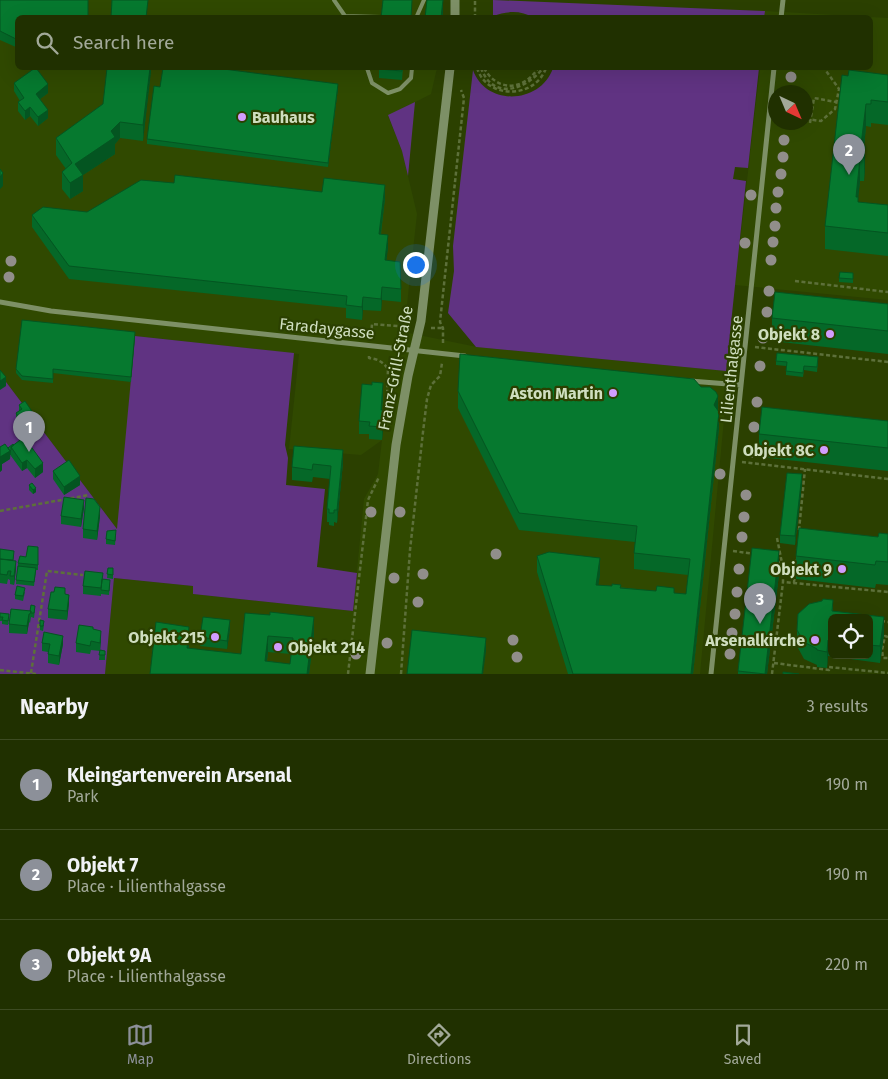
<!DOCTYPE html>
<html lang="en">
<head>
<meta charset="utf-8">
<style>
	:root { --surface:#203000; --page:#2d3c0f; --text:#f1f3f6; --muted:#a2a999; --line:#3d4b22; --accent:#8c9099 }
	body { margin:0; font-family:"Fira Sans",sans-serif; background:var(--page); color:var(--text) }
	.controls { position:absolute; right:15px; bottom:15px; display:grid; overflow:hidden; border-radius:8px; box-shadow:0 5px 20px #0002 }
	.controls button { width:45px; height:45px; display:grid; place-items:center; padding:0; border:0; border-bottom:1px solid var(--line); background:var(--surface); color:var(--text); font:25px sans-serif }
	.compass { position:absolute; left:768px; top:85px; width:45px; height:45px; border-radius:50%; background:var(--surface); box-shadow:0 5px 20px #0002; rotate:136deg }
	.you { position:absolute; left:415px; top:264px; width:18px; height:18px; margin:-12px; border:4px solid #fff; border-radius:50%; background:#1a73e8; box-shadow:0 0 0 8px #1a73e833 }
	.badge { display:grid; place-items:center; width:32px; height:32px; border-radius:50%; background:var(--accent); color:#fff; font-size:16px; font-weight:700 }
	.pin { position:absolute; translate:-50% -41px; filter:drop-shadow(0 1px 2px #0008) }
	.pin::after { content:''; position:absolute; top:26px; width:18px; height:15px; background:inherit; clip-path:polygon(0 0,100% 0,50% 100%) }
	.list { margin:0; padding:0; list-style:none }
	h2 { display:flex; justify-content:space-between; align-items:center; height:65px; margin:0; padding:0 20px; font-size:21px }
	h2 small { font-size:16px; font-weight:400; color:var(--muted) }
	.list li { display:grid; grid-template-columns:32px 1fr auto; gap:15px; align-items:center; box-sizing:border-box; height:90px; padding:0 20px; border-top:1px solid var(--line) }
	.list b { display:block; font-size:19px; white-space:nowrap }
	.list p { margin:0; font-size:16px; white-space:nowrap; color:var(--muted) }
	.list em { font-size:16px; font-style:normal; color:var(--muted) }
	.icon { flex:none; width:28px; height:28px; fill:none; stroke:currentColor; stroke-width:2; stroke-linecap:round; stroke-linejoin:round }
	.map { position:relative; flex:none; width:888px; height:674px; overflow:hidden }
	.search { position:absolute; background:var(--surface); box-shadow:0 5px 20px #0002; left:15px; right:15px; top:15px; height:55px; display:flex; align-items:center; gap:12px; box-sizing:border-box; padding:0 18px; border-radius:8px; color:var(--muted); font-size:19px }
	.sheet { height:335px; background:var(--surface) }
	nav { display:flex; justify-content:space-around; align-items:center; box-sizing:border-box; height:70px; border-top:1px solid var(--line); background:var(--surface); font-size:14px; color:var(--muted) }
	nav a { display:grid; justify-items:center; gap:2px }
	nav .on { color:var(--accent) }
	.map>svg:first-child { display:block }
	.built { fill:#304900; fill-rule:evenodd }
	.green { fill:#603382 }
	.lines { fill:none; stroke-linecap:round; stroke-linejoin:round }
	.path { stroke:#5d703a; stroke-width:2.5; stroke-dasharray:4 2.5; stroke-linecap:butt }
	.service { stroke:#7d9066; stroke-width:4 }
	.minor { stroke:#7d9066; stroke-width:5 }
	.tertiary { stroke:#7d9066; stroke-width:9 }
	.tree { fill:#918e8b }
	.wall { fill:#056828; fill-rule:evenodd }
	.shaded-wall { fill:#045521 }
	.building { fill:#06792f; stroke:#045521; fill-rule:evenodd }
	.poi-dot { fill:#d19dfe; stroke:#2b4000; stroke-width:2 }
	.labels { text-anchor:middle; stroke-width:4.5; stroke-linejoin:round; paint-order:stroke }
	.poi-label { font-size:16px; font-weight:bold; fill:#cfdebf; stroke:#2b4000; text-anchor:end }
	.street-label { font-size:16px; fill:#cfdebf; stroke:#2b4000 }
</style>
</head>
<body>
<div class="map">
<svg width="888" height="674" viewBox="0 0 888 674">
	<rect width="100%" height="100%" fill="#2b4000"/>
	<path class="built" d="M0 0H441L443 17 18 18V68H437L431 94 388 116 402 151 417 214 404 332 477 347 726 371V398L700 674H105L114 578 193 586V594L353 611 364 499 378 474 382 440 361 455 289 449 299 354 136 336 118 530 0 374Z
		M765 11 888 18V300L735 285 760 68H870V18L764 17ZM776 92H806V122H776Z"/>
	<path class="green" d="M493 0 765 11 764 18H534C521 10 507 11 493 16Z
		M553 68H759L748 168 735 167 733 179 746 181 726 371 476 347 448 313 454 271 453 246 473 70C486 107 541 104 553 68Z
		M415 102 408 176 402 151 388 115Z
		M135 336 294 353 285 445 288 458 286 485 325 489 317 567 357 573 353 611 193 594V586L114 578 105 674H0V374L117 529Z"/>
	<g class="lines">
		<path class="path" d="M475 18V0
			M501 18 519 16 524 18
			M477 68C487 100 535 99 546 68
			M481 68C493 101 526 90 543 68
			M484 68C497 92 524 91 538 68
			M806 119 821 121 835 109 839 89 824 68
			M810 123 814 98 836 102
			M795 281 888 292
			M431 328H443
			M371 335 372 324 408 327
			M443 343V328L440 322 464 98 461 90
			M755 347 888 362
			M369 356V358C378 359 383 362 388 369L386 427
			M742 462 888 479
			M0 511 89 495
			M799 530 805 469
			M777 538 783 568
			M733 551 755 554
			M778 561 783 570V582L888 592
			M794 583 796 558
			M881 621 888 622
			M888 637 885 636 882 650 883 658H888
			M774 663 829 670V667L888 673
			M0 670 36 674
			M31 673 47 571 83 575
			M348 674 368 500 379 477
			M401 674 410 550 423 432 427 399 431 385 440 376 442 363
			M772 674 783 582"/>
		<path class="service" d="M334 0 345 16 381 17
			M416 18 424 0
			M367 68 372 83 388 93 400 89 411 78 412 68"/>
		<path class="minor" d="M781 18 783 0
			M0 302 51 311 465 356
			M690 381 741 385
			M711 674 774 68"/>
		<path class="tertiary" d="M455 18V0
			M370 674 396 445 408 376 421 321 450 68"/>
	</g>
	<g class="tree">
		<circle cx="791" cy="77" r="5.5"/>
		<circle cx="784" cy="140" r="5.5"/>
		<circle cx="783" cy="157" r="5.5"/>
		<circle cx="781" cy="174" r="5.5"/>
		<circle cx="778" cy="192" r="5.5"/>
		<circle cx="751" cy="195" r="5.5"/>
		<circle cx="776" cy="208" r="5.5"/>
		<circle cx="775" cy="226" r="5.5"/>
		<circle cx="773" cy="242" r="5.5"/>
		<circle cx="745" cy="243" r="5.5"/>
		<circle cx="771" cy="260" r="5.5"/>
		<circle cx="11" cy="261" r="5.5"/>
		<circle cx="9" cy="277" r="5.5"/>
		<circle cx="769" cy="291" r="5.5"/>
		<circle cx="767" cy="312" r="5.5"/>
		<circle cx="763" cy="338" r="5.5"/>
		<circle cx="760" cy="366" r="5.5"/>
		<circle cx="757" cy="402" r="5.5"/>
		<circle cx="754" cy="427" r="5.5"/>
		<circle cx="752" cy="452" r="5.5"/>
		<circle cx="720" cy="474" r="5.5"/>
		<circle cx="746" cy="495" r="5.5"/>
		<circle cx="371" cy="512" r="5.5"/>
		<circle cx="400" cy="512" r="5.5"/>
		<circle cx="744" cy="517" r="5.5"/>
		<circle cx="742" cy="537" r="5.5"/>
		<circle cx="496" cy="554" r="5.5"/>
		<circle cx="739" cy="569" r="5.5"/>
		<circle cx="423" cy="574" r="5.5"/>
		<circle cx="394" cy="578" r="5.5"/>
		<circle cx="737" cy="592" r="5.5"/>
		<circle cx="418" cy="602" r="5.5"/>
		<circle cx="735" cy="614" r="5.5"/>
		<circle cx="732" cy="633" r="5.5"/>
		<circle cx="513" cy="640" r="5.5"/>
		<circle cx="387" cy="643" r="5.5"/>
		<circle cx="356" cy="654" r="5.5"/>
		<circle cx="730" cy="654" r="5.5"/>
		<circle cx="517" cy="657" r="5.5"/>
	</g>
	<path class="wall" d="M0 0 18 18V48L0 40Z
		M151 68 143 141 120 138 115 144V154L83 175V191L70 199 62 189V172L66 169 56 155V138L103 104Z
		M379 68H403L402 80 379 78Z
		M888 75V125L871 123V127L866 126 864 146 865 168 864 181H860L858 197V202L888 205V256L825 249V226L848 76Z
		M14 83 48 93 40 99 48 118 38 126 30 116 25 120 18 111V102L20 101 14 91Z
		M338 88 328 167 147 144V139Z
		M174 183 322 192 385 198 381 234 388 248 386 260 401 289V302L382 300 381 311 363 310 362 320 346 318V308L69 279 32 227V215L87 212Z
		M853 273V283L839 282V278Z
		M888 304V354L772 341V318Z
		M135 336 131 382 53 373V383L22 380 16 373V369Z
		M776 361H818L817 372 804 370 803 377 786 375V366L776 365Z
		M458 391 718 410 719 428 693 674H568L537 572V556L600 574 598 585 686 594 688 575 634 569V553L635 542 519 530 458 408Z
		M383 395 382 410 384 423 382 440 369 439V434H359V421Z
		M19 405 39 430 26 439 16 422V413L19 411Z
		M888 421V471L759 457V434Z
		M13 444 43 472 35 478 27 468 22 471 11 456V455H10V459L2 464V470L0 472V447L8 448Z
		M294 446 343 463 337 523 334 522V526L329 525V522H327V509L330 479 313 477 312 482 292 480V467Z
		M53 471 80 485 64 495 53 479Z
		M802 483 795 545 780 543V535Z
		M29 485 36 492 33 494 29 490Z
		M84 508 81 527 61 524V516Z
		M100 516 97 540 83 538V529Z
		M116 534 115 545 106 544V539Z
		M888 534V585L876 584 875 588 796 579V556L878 537Z
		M38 547V570H36L34 586 16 584 18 563Z
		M0 549 14 555 13 561 16 569 14 585 10 584V580L8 579 7 584 0 583Z
		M108 568H113V579L107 578Z
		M779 574 767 674H738V671Z
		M103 579 110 584 109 595 101 594V596L83 594V586Z
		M25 592 23 601 15 599V595Z
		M65 594 69 603 67 620 48 618V609Z
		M823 599 833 600V611L884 617V634L880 663 828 656 827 668 817 667V665L804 659 797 646V630L798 614 809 604 822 601ZM832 618H869V655H832Z
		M35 610 34 618 31 617 30 623 29 622 27 634 9 633V624L30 611Z
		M0 613 9 618 8 625 2 624V621H0Z
		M245 613 314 634 309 674H150L189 643V648L241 654ZM268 652 291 654 290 664 267 661Z
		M44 625 43 631 40 630V626Z
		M230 629 227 649 200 646V637Z
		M101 639 100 650 105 651V660H99L100 651 91 650 90 654 76 652V643Z
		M42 643 63 644 59 665 48 663V652L42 651Z"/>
	<path class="shaded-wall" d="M443 0V18H441Z
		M150 68H151V72L143 141V125Z
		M48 84V93L36 102V94Z
		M338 84V88L328 167V163Z
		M866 104V126L863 158 861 145Z
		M30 107V116L25 120V111Z
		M48 110V118L38 126V117Z
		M120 122V138L115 144V154L83 175V191L70 199V183L75 164Z
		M865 146V168L864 181V158Z
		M860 158V181L856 219V197Z
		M3 173V186L0 189V177Z
		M385 185V198L379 247V234Z
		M388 235V248L385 273V260Z
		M382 287V300L381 311V299Z
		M363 297V310L362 320V307Z
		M6 377V386L0 390V381Z
		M383 383V395L381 423V410Z
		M718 396V413L714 405Z
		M384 410V423L382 440V427Z
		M719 412V428L693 674H691Z
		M39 422V430L26 439V430Z
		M11 450 10 459 2 464V470L0 472V457Z
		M343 450V463L337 523V510Z
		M27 460V468L22 471V463Z
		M43 463V472L35 478V469Z
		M802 474V483L795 545V536Z
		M80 476V485L64 495V487Z
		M36 488V492L33 494V490Z
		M84 500V508L81 527V519Z
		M100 507V516L97 540V531Z
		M779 551V574L767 674H765Z
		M600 558V574L596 601V585Z
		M16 561V569L14 585V576Z
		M69 595V603L67 620V611Z
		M29 614V622L27 634V626Z
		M314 617V634L309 674H307Z
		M884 617V634L880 663V646Z
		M230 620V629L227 649V641Z
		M189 627V643L187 664V648Z
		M101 631V639L100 651V643Z
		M63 636V644L59 665V656Z
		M268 636V652L265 674V661Z
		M486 638V651L483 674H482Z
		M828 640V656L827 668V652Z"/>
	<path class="building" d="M0 0H88V18H18V40L0 31Z
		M112 0H148L146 18H111Z
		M383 0H412L411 18H381Z
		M427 0H443L441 18H425Z
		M35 68H36L48 84 36 94 48 110 38 117 30 107 25 111 18 102 24 98 14 83Z
		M107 68H150L143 125 120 122 111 131 115 137 75 164 83 175 70 183 62 172 72 163 56 138 103 104Z
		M163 68H216L338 84 328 163 147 139 154 86 160 87Z
		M379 68H402V71L379 69Z
		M849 70 888 75V102L871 100V104H866L861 145 865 146 864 158H860L856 197H858V202L888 205V233L825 226 842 75 848 76Z
		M0 169 3 173 0 177Z
		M175 175 322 192 324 178 385 185 379 234 388 235 385 260 400 262 401 289 382 287 381 299 363 297 362 307 346 305 347 296 69 266 32 215 43 207 87 212 141 180 174 183Z
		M840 272 853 273V279L839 278Z
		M775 292 888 304V331L772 318Z
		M22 320 135 332 131 377 53 369V379L22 376 16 369Z
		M777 353 818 357 817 367 804 366 803 373 786 371 787 362 776 361Z
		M460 354 694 379 701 387H710L716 392 718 396 714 405 719 412 691 674H573L537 556 549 552 600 558 596 585 612 586V584L621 585 620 588 656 591 657 586 674 588V593L686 594 690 559 634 553 637 526 519 513 458 391Z
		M0 370 6 377 0 381Z
		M372 382 383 383 381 410H384L382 427 369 426 370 422 359 421 362 384 372 385Z
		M25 401 39 422 26 430 16 413 22 409 19 405Z
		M762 407 888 421V448L759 434Z
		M24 437 43 463 35 469 27 460 22 463 11 447Z
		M5 444 10 451 0 457V447Z
		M13 444 14 445 11 447V450L10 451 8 448Z
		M294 446 343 450 337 510H334V513H329V509H327L331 466 313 464 312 470 292 467Z
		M69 460 80 476 64 487 53 471Z
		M787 473 802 474 795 536 780 535Z
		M32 483 36 488 33 490 29 485Z
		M64 497 84 500 81 519 61 516Z
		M86 498 94 499 100 507 97 531 83 529Z
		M799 528 878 537 879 533 888 534V562L876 561 875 565 796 556Z
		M116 530 115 541 106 539 107 531Z
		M28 546 38 547V565L18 563 20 556 26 557Z
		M752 548 779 551 765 674 738 671Z
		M0 549 14 551 13 560 0 559Z
		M0 559 16 561 14 576H10L11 571H8L7 575 0 574Z
		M18 566 36 568 34 582 16 580Z
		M108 568H113V575L107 574Z
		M85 571 103 573 101 588 83 586Z
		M102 579 110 580 109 591 101 590Z
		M17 586 25 588 23 596 15 595Z
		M55 587 65 588V594L69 595 67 611 48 609 51 592H54Z
		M823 599 833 600 832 611 884 617 880 646 869 645V618H832V641L828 640 827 652 817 650V649L804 642 797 630 798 614 809 604 822 601Z
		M31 605 35 606 34 613H31V611H30Z
		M11 609 31 611 30 614H29L27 626 9 624Z
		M270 612 314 617 307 674H150L156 622 189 627 187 648 241 654 245 613 270 615ZM268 636 293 638 290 664 265 661Z
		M0 613 9 614 8 621 2 620 3 617H0Z
		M203 617 230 620 227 641 200 637Z
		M40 620 44 621 43 626H40Z
		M79 625 93 627V629L101 631 100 643 91 641 90 646 76 643Z
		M412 630 486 638 482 674H407Z
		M44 632 63 636 59 656 48 654 50 644 42 643Z
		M100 650 105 651V655H99Z
		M783 672 799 674H783Z"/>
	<g class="poi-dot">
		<circle cx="242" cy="117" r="5"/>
		<circle cx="830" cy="334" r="5"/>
		<circle cx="613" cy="393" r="5"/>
		<circle cx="824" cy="450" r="5"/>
		<circle cx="842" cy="569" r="5"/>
		<circle cx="215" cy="637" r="5"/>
		<circle cx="815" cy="640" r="5"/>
		<circle cx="278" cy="647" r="5"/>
	</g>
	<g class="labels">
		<g class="poi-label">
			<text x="252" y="123" text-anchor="start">Bauhaus</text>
			<text x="820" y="340">Objekt 8</text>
			<text x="603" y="399">Aston Martin</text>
			<text x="814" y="456">Objekt 8C</text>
			<text x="832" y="575">Objekt 9</text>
			<text x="205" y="643">Objekt 215</text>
			<text x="805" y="646">Arsenalkirche</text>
			<text x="288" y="653" text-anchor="start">Objekt 214</text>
		</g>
		<g class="street-label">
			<text transform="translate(327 328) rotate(6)" y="6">Faradaygasse</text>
			<text transform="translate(395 368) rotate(-79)" y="6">Franz-Grill-Straße</text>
			<text transform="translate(731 369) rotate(-84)" y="6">Lilienthalgasse</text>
		</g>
	</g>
</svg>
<div class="controls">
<button><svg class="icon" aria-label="locate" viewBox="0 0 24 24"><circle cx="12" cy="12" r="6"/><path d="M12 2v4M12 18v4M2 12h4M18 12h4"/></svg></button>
</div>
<svg class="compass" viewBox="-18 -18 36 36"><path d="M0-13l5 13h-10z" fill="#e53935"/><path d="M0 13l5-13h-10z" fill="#a2a999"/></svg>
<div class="you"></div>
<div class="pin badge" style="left:29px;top:452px">1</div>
<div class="pin badge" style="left:849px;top:175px">2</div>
<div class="pin badge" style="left:760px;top:624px">3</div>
<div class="search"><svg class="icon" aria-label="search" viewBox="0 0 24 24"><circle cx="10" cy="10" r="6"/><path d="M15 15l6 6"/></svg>Search here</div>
</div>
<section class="sheet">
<h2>Nearby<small>3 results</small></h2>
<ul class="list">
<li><span class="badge">1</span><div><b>Kleingartenverein Arsenal</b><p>Park</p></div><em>190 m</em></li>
<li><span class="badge">2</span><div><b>Objekt 7</b><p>Place · Lilienthalgasse</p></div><em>190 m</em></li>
<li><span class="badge">3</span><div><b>Objekt 9A</b><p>Place · Lilienthalgasse</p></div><em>220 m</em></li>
</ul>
</section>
<nav>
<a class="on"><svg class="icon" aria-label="map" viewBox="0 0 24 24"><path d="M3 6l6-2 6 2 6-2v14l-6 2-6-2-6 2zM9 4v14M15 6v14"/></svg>Map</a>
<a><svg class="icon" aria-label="directions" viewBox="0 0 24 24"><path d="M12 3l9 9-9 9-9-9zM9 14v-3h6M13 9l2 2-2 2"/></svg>Directions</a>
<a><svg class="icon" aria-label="saved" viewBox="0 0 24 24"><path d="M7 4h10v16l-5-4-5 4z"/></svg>Saved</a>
</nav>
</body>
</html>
